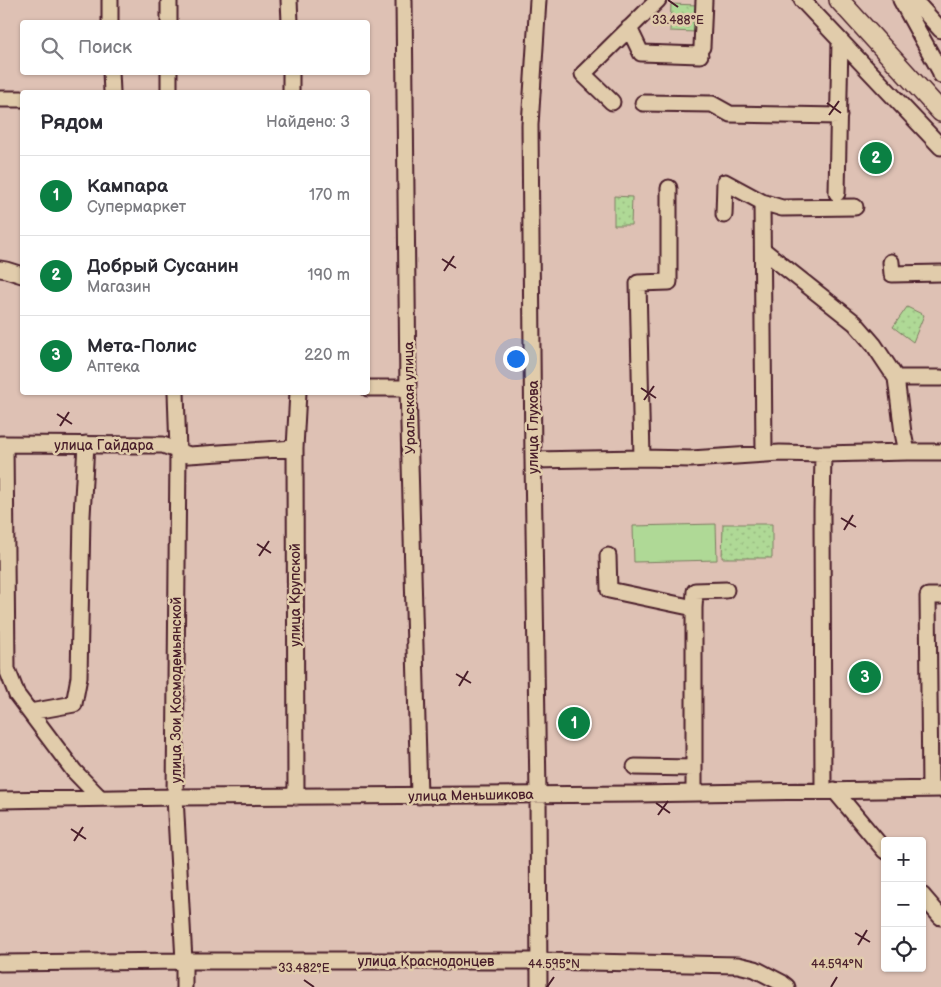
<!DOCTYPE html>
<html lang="ru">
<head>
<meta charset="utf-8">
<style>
	:root { --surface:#fff; --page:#f7f7f7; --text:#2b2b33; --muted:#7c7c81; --line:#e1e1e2; --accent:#0b8043 }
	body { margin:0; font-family:"Balsamiq Sans",sans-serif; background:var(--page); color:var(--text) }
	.controls { position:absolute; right:15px; bottom:15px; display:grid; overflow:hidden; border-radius:5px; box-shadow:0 1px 4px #0004 }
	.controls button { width:45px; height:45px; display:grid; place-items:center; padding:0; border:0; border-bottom:1px solid var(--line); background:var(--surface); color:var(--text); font:25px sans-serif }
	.you { position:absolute; left:515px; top:358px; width:18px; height:18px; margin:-12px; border:4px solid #fff; border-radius:50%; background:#1a73e8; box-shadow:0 0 0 8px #1a73e833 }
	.badge { display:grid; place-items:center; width:32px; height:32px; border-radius:50%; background:var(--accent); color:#fff; font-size:16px; font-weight:700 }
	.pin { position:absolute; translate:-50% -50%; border:2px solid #fff; box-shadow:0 1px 5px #0006 }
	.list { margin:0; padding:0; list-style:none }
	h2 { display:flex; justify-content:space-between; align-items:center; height:65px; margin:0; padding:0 20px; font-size:21px }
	h2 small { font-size:16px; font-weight:400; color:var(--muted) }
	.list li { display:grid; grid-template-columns:32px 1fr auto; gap:15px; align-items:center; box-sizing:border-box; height:80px; padding:0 20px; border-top:1px solid var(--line) }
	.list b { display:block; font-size:19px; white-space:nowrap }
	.list p { margin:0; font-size:16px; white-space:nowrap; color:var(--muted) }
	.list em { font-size:16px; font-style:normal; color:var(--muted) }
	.icon { flex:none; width:28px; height:28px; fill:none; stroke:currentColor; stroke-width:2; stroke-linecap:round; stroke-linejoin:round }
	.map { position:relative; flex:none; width:941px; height:987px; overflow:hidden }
	.search { position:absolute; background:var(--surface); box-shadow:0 1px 4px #0004; left:20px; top:20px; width:350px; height:55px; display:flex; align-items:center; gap:12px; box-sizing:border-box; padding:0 18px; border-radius:5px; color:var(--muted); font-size:19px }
	.panel { position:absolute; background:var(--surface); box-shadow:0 1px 4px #0004; left:20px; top:90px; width:350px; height:305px; border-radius:5px }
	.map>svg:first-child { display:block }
	.grass { fill:#afd996; stroke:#7c7c60 }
	.park { fill:url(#park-dots); stroke:#7c7c60 }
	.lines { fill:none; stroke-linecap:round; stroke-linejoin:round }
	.minor-casing { stroke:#4a1f2b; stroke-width:19 }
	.major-casing { stroke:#4a1f2b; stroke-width:22 }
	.minor { stroke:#e1ccab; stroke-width:15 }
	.major { stroke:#e1ccab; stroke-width:19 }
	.ticks { fill:none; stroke:#4a1f2b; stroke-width:2 }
	.labels { text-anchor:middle; stroke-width:5; stroke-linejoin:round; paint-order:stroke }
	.street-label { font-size:14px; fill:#4a1f2b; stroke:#e1ccab }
	.ticks-label { font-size:12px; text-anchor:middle; fill:#4a1f2b; stroke:#e1ccab; stroke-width:5; stroke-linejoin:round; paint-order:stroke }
</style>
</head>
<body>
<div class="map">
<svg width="941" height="987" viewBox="0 0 941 987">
	<defs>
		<pattern id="park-dots" width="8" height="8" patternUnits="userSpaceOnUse" patternTransform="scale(1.25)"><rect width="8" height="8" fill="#afd996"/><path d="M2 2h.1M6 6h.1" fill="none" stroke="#98ba81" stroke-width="1.8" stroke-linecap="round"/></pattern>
	</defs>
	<rect width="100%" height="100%" fill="#dec1b4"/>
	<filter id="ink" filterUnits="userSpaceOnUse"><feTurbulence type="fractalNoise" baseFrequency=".02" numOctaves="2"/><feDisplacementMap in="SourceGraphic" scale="10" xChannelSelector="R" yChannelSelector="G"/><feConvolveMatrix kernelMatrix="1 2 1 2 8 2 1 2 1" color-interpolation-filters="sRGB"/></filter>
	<g filter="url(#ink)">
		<path class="grass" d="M716 524 717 560 634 562 633 526Z"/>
		<path class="park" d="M671 4 697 5 696 32 670 31Z
			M614 196 632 197 631 225H614Z
			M907 307 924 315 913 342 893 327Z
			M723 524H772V558H722Z"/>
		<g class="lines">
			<defs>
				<path id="minor" d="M110 0V22
					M169 0V22
					M289 0 290 22
					M404 0 408 388 419 796
					M538 0 530 125 533 460 538 795 539 987
					M802 0 941 147
					M901 0 940 71 941 75
					M914 0 941 30
					M629 28 641 53 700 55
					M702 47 704 0
					M111 72 112 92
					M169 72V92
					M291 72V92
					M0 99H22
					M612 102 583 74 658 0
					M643 103 712 104 730 114 839 116
					M669 188V282L638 283 642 458 691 459 780 453 823 454 907 452H941
					M837 193 840 40
					M762 202 782 208 855 207
					M724 215 725 182 762 202 764 454
					M763 250 855 323 874 345 896 378 903 433 907 452
					M891 262 892 274 941 273
					M0 269 6 270 22 275
					M896 378H941
					M368 388H408
					M176 392 178 451 175 797 184 961V987
					M0 444 163 445 189 455 295 448
					M5 444 7 669 17 695 74 771 100 798
					M823 454 822 511 823 790
					M533 460 642 458
					M608 556 609 590 694 608V793
					M694 608 695 591 726 590
					M30 712 74 704 79 677 82 516 86 444
					M635 767 694 768
					M930 789 928 596H941
					M834 790 885 851
					M296 797 295 448 298 392
					M0 800 175 797 637 794 941 789
					M922 895 941 917
					M0 963 184 961H539L738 965 755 969 782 983 787 987"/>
				<path id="major" d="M839 0 941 112"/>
			</defs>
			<use href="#minor" class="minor-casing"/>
			<use href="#major" class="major-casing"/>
			<use href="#minor" class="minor"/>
			<use href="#major" class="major"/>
		</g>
	</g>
	<path class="ticks" d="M668 0 678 7M827 103 841 113M829 115 839 101M442 259 456 268M444 271 454 256M641 388 656 398M644 400 654 386M57 414 72 424M60 426 69 412M841 518 856 527M844 530 853 515M257 544 271 553M259 556 269 541M456 674 471 683M459 686 468 671M656 803 670 813M658 815 668 801M71 829 86 839M74 841 83 827M855 933 870 942M858 945 867 930M304 980 314 987M547 987 554 977M831 987 837 977"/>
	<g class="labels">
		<g class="street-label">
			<text transform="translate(409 398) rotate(-91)" y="5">Уральская улица</text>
			<text transform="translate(533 427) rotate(-90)" y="5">улица Глухова</text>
			<text x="104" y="450">улица Гайдара</text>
			<text transform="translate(295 595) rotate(-90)" y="5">улица Крупской</text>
			<text transform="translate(176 690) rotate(-90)" y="5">улица Зои Космодемьянской</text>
			<text transform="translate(471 795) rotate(-1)" y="5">улица Меньшикова</text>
			<text x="426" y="966">улица Краснодонцев</text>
		</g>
	</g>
	<g class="ticks-label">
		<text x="678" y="24">33.488°E</text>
		<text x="554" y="968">44.595°N</text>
		<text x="837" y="968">44.594°N</text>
		<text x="304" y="972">33.482°E</text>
	</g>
</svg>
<div class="controls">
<button>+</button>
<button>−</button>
<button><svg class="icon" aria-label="locate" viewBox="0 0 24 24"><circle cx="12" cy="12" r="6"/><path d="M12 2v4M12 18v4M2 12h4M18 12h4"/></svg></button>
</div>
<div class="you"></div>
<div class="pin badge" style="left:574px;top:723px">1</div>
<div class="pin badge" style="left:876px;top:158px">2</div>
<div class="pin badge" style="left:865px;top:677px">3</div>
<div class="search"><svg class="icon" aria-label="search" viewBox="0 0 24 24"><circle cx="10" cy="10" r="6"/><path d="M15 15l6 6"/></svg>Поиск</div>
<section class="panel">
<h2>Рядом<small>Найдено: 3</small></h2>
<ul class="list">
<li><span class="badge">1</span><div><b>Кампара</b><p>Супермаркет</p></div><em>170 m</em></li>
<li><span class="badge">2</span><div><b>Добрый Сусанин</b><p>Магазин</p></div><em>190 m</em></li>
<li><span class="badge">3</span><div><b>Мета-Полис</b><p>Аптека</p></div><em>220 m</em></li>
</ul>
</section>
</div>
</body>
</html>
